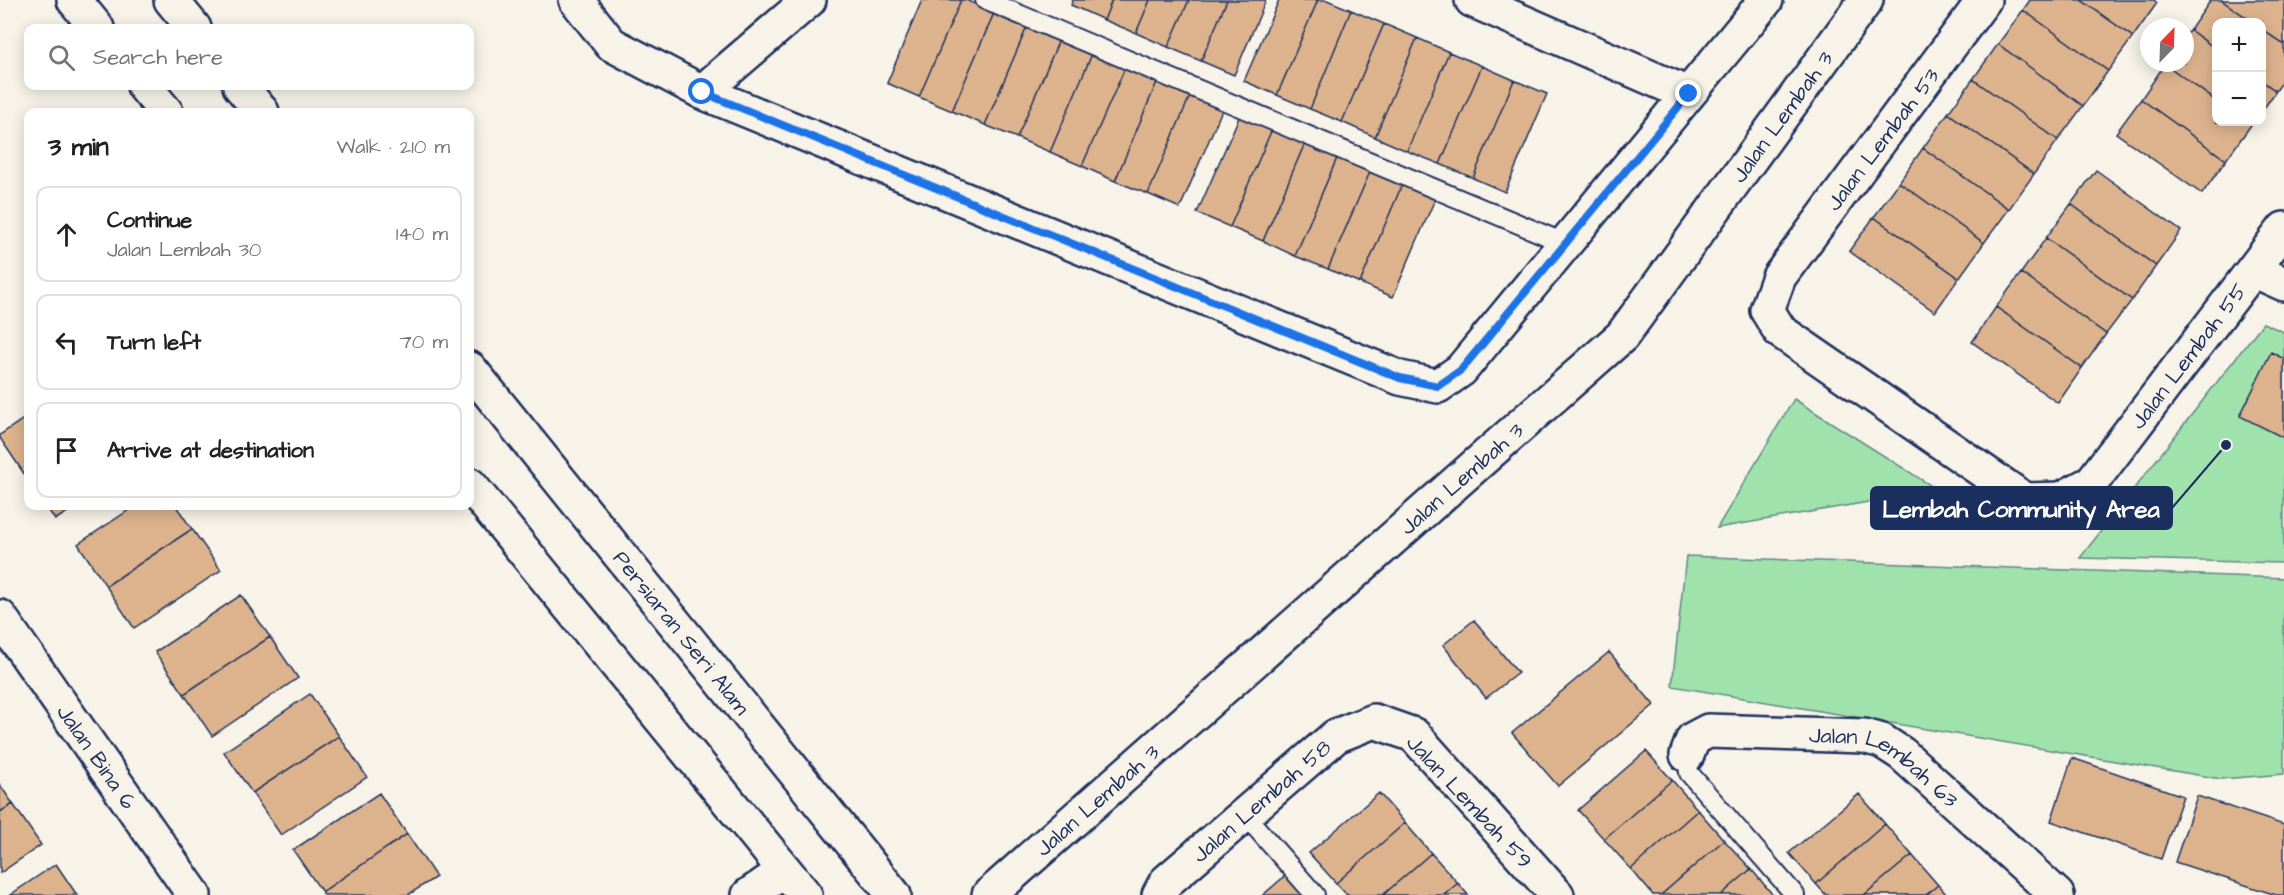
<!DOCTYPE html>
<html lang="en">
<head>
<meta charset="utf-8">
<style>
	:root { --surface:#fff; --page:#f2f2f2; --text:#202124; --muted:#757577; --line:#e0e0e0 }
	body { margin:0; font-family:"Architects Daughter",sans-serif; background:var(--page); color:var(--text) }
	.controls { position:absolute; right:18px; top:18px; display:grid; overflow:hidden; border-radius:12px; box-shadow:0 3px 15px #0003 }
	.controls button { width:54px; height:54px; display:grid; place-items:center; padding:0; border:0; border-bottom:2px solid var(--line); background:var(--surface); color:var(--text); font:30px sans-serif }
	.compass { position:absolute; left:2140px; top:18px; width:54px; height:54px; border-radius:50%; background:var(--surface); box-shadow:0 3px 15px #0003; rotate:23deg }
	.stop { position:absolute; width:18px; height:18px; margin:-14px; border:4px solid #1a73e8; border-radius:50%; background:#fff }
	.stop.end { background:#1a73e8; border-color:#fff; box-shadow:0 2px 6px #0008 }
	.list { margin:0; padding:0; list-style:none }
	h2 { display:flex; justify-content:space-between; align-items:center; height:78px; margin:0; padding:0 24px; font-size:26px }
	h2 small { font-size:20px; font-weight:400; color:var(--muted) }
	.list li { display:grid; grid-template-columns:39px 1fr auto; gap:18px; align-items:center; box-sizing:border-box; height:96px; margin:0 12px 12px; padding:0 12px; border:2px solid var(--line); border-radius:12px }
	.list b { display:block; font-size:22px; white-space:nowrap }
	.list p { margin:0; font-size:20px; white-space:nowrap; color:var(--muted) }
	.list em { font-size:20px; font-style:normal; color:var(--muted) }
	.icon { flex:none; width:33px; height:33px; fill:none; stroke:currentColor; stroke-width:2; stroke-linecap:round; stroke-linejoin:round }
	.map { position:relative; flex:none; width:2284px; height:895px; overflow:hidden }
	.search { position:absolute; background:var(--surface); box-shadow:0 3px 15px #0003; left:24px; top:24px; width:450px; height:66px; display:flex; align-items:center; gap:15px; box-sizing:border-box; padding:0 21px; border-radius:12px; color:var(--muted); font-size:22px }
	.panel { position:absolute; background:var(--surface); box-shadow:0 3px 15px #0003; left:24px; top:108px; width:450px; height:402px; border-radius:12px }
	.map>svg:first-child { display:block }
	.green { fill:#a0e2ac; stroke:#5e8885; stroke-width:1.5 }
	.building { fill:#ddb38d; stroke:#1b2f5e; stroke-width:1.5 }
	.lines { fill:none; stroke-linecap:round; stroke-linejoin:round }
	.service-casing { stroke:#1b2f5e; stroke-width:22 }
	.minor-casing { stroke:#1b2f5e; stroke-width:38 }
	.secondary-casing { stroke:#1b2f5e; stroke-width:38 }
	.service { stroke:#f7f3e8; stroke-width:18 }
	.minor { stroke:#f7f3e8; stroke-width:33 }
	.secondary { stroke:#f7f3e8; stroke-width:33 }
	.route { stroke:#1a73e8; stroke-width:8 }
	.labels { text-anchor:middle; stroke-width:4.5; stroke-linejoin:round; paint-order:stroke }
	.street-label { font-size:22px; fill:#1b2f5e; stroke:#f7f3e8 }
	.leader { fill:none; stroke:#1b2f5e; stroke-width:2 }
	.callout-dot { fill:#1b2f5e; stroke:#f7f3e8; stroke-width:2 }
	.callout { fill:#1b2f5e; stroke:#1b2f5e; stroke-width:2 }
	.callout-label { font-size:24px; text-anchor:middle; font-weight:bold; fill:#fff }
</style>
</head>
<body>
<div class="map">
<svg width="2284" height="895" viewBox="0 0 2284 895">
	<rect width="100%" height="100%" fill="#f7f3e8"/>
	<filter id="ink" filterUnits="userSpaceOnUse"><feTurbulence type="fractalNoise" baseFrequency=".0167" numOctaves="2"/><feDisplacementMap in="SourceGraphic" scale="12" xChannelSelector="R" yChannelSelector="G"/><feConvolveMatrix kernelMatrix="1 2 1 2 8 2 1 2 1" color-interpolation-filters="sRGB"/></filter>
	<g filter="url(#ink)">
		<path class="green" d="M2263 323 2284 332V563L2080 558Z
			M1794 399 1938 490 1717 528Z
			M1686 556 2284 578V774L2221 779 1672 686Z"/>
		<path class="building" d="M922 0H961L919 97 887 83Z
			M961 0H966L994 13 952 111 919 97Z
			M1073 0H1112L1104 20 1071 5Z
			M1112 0H1150L1136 33 1104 20Z
			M1150 0H1189L1168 47 1136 33Z
			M1189 0H1227L1201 61 1168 47Z
			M1227 0H1266L1234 75 1201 61Z
			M1279 0H1318L1277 95 1244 81Z
			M1318 0H1327L1351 10 1310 109 1277 95Z
			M2030 0H2081L2133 37 2108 71 2023 10Z
			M2081 0H2154L2157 3 2133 37Z
			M2211 0H2221L2253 22H2216V49L2190 30Z
			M2221 0H2284V45L2262 29V22H2253Z
			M1351 10 1384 24 1342 122 1310 109Z
			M2023 10 2108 71 2083 106 1998 44Z
			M994 13 1027 27 985 125 952 111Z
			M1384 24 1417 38 1375 137 1342 122Z
			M1027 27 1059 40 1017 138 985 125Z
			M2262 29 2284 45V79L2276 91 2262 81Z
			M2190 30 2216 49V101L2165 64 2185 63V36Z
			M1417 38 1449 52 1407 151 1375 137Z
			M1059 40 1092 54 1050 152 1017 138Z
			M1998 44 2083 106 2058 140 1973 79Z
			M1449 52 1482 66 1440 164 1407 151Z
			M1092 54 1125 68 1082 166 1050 152Z
			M2165 64 2216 101V122H2246L2251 125 2226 160 2141 99Z
			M1482 66 1514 80 1473 178 1440 164Z
			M1125 68 1157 82 1115 181 1082 166Z
			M1973 79 2058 140 2034 174 1948 113Z
			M1514 80 1547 94 1505 192 1473 178Z
			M2262 81 2276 91 2262 111Z
			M1157 82 1190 96 1148 194 1115 181Z
			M1190 96 1222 110 1180 208 1148 194Z
			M2141 99 2226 160 2202 194 2116 133Z
			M1948 113 2034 174 2009 209 1923 148Z
			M1240 115 1272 129 1230 227 1197 213Z
			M1272 129 1305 143 1263 241 1230 227Z
			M1305 143 1337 158 1295 256 1263 241Z
			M1923 148 2009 209 1984 243 1899 182Z
			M1337 158 1370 172 1328 269 1295 256Z
			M2096 170 2181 231 2156 266 2071 204Z
			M1370 172 1402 185 1360 283 1328 269Z
			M1899 182 1984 243 1959 278 1874 217Z
			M1402 185 1435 199 1393 297 1360 283Z
			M2071 204 2156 266 2132 300 2046 238Z
			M1874 217 1959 278 1935 312 1849 251Z
			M2046 238 2132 300 2106 334 2021 273Z
			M2021 273 2106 334 2082 368 1996 307Z
			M1996 307 2082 368 2058 403 1972 342Z
			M2271 352 2284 359V438L2240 416Z
			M28 416V477L27 478 0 438V435Z
			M46 506H77L55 520Z
			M135 506H176L192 529 106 586 78 544Z
			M192 529 221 570 134 628 106 586Z
			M241 595 270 637 184 694 155 652Z
			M1474 620 1518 673 1486 698 1443 645Z
			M270 637 298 678 212 736 184 694Z
			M1609 652 1654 705 1558 786 1512 733Z
			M310 694 339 736 252 793 224 752Z
			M339 736 367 777 281 835 252 793Z
			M1646 751 1672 780 1604 839 1578 810Z
			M2072 758 2183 796 2161 859 2051 821Z
			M1672 780 1698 810 1631 869 1604 839Z
			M0 785 13 804 0 812Z
			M379 793 407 834 322 892 293 850Z
			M1379 793 1405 823 1336 883 1309 853Z
			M1859 794 1885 824 1816 884 1789 853Z
			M2197 796 2284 825V895H2276L2175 862Z
			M13 804 41 845 0 873V812Z
			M1698 810 1724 840 1661 895H1653L1631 869Z
			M1405 823 1431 853 1383 895H1347L1336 883Z
			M1885 824 1912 855 1864 895H1826L1816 884Z
			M407 834 436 877 408 895H324L322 892Z
			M1724 840 1751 869 1721 895H1661Z
			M1431 853 1458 883 1444 895H1383Z
			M1912 855 1938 885 1926 895H1864Z
			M56 864 77 895H10Z
			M1751 869 1773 895H1721Z
			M1286 875 1303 895H1263Z
			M1458 883 1468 895H1444Z
			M1938 885 1947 895H1926Z"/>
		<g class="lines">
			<defs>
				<path id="service" d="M985 0 1564 243
					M1687 755 1689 773 1795 895
					M1245 815 1315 895"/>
				<g id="minor">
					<path d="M576 0 611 44 702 92 1400 378 1438 386 1461 370 1766 0"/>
					<path d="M1472 0 1688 94"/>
					<path id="s1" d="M1984 0 1779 277 1767 310 1780 331 2025 500 2061 499 2091 483 2284 229"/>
					<path d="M702 92 809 0"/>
					<path d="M2253 270 2284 284"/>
					<path id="s2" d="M0 617 194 895"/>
					<path id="s3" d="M1687 755 1693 739 1708 731 1864 736 1882 741 1902 754 2057 895"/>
					<path d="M749 895 784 871"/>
					<path id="s4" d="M989 895 1622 336 1866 0"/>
					<path id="s5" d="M1159 895 1166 882 1336 736 1374 721 1414 735 1557 895"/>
				</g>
				<g id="secondary">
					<path d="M74 0 97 28"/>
					<path d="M171 0 194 28"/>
					<path d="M144 86 166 112"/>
					<path d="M240 86 262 112"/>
					<path id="s6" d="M470 369 894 895"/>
					<path d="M470 485 805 895"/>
				</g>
			</defs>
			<use href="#service" class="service-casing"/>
			<use href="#minor" class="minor-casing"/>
			<use href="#secondary" class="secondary-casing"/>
			<use href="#service" class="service"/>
			<use href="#minor" class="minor"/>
			<use href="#secondary" class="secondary"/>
		</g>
	</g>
	<g class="lines" filter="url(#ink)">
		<path class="route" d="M702 92 1400 378 1438 386 1461 370 1689 94"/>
	</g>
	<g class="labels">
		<g class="street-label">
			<text dy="8" stroke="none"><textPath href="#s4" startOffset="1116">Jalan Lembah 3</textPath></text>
			<text transform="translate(1882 139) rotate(-53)" y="8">Jalan Lembah 53</text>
			<text dy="8" stroke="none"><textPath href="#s1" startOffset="932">Jalan Lembah 55</textPath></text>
			<text dy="8" stroke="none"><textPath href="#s4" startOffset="630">Jalan Lembah 3</textPath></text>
			<text dy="8" stroke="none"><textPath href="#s6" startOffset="338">Persiaran Seri Alam</textPath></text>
			<text dy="8" stroke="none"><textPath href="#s2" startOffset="170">Jalan Bina 6</textPath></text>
			<text dy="8" stroke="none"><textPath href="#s3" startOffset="220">Jalan Lembah 63</textPath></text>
			<text dy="8" stroke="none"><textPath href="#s4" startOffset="144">Jalan Lembah 3</textPath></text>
			<text dy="8" stroke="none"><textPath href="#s5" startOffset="140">Jalan Lembah 58</textPath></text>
			<text transform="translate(1470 801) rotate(47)" y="8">Jalan Lembah 59</text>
		</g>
	</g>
	<path class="leader" d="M2226 445L2172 508"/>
	<circle class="callout-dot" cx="2226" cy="445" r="6"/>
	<rect class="callout" x="1871" y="487" width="301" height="42" rx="6"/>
	<g class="callout-label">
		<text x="2021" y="517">Lembah Community Area</text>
	</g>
</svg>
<div class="controls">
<button>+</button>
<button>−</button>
</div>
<svg class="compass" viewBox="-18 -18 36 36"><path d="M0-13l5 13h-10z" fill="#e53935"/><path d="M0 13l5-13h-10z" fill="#757577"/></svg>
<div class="stop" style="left:702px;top:92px"></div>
<div class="stop end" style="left:1689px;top:94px"></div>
<div class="search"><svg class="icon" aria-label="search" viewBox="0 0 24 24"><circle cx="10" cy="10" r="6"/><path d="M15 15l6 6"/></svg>Search here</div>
<section class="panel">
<h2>3 min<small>Walk · 210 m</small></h2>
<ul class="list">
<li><svg class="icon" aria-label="ahead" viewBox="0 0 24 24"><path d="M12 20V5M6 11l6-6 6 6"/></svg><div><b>Continue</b><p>Jalan Lembah 30</p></div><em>140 m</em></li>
<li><svg class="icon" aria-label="left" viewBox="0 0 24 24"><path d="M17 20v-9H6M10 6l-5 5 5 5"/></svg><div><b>Turn left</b></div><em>70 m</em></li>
<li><svg class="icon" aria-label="arrive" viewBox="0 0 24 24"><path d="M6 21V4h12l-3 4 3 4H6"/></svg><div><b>Arrive at destination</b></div></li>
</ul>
</section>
</div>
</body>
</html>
